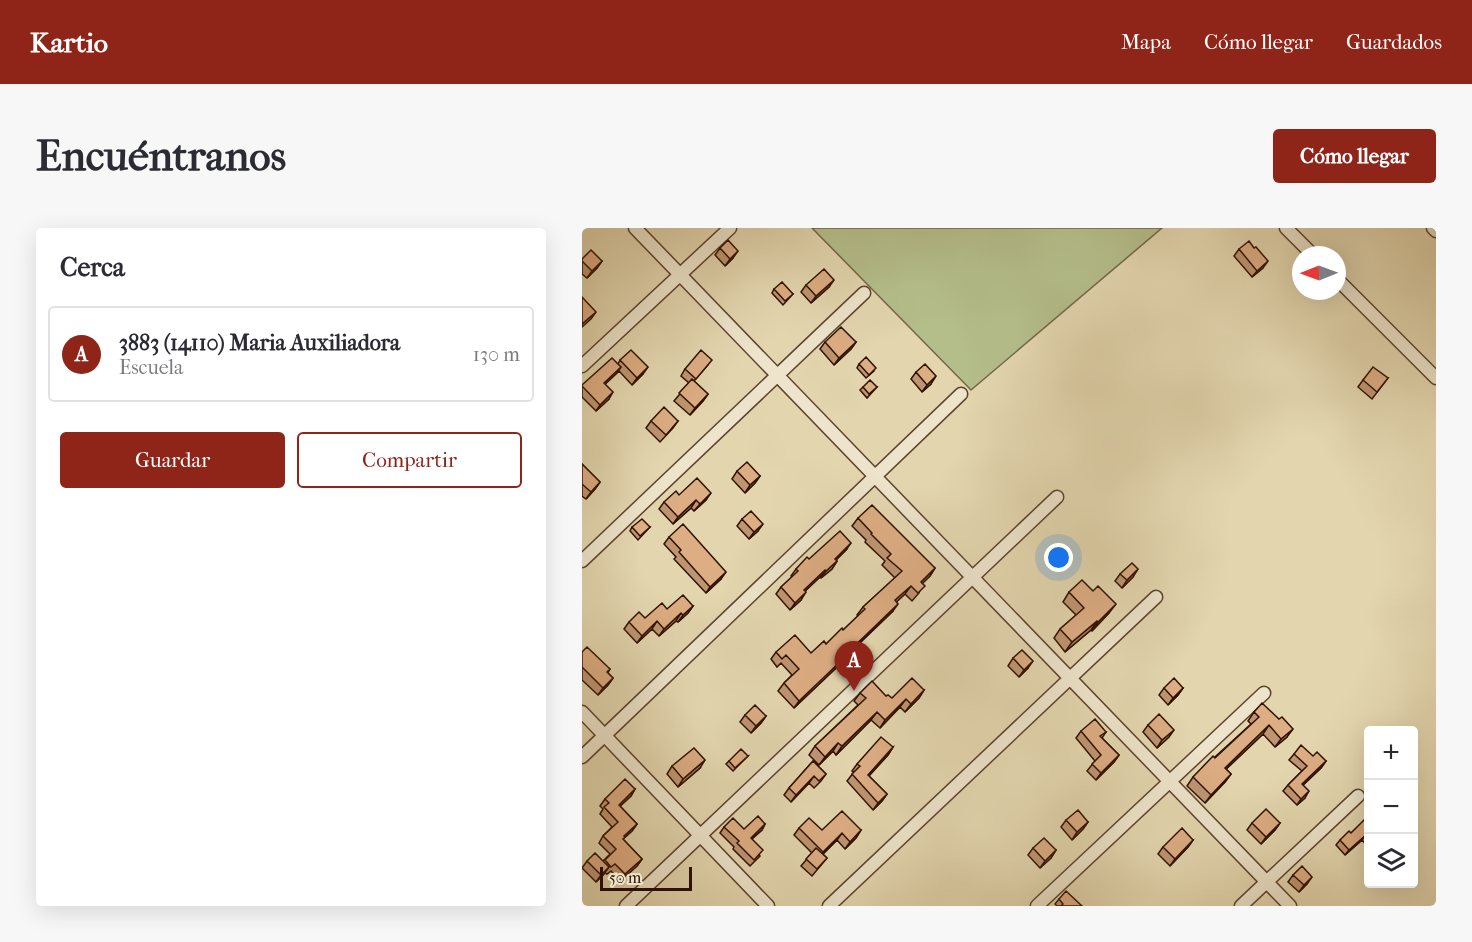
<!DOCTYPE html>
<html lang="es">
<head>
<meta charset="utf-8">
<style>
	:root { --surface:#fff; --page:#f7f7f7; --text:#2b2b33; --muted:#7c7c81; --line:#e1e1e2; --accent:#8f2418 }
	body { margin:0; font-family:"IM FELL French Canon",serif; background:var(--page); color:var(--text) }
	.controls { position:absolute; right:18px; bottom:18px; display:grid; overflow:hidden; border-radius:6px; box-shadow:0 6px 24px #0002 }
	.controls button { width:54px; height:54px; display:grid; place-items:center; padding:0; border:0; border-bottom:2px solid var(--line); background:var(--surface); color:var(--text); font:30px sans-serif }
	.compass { position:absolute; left:710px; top:18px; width:54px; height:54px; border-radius:50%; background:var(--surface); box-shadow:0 6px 24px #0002; rotate:269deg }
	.scale { position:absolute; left:18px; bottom:15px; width:92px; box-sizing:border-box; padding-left:6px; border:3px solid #301202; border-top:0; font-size:16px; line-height:21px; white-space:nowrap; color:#301202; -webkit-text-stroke:4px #ede4cb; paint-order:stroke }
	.you { position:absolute; left:477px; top:330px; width:21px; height:21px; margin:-15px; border:4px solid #fff; border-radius:50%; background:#1a73e8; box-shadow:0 0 0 9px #1a73e833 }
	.badge { display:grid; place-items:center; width:39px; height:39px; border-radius:50%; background:var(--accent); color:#fff; font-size:20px; font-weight:700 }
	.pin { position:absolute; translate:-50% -50px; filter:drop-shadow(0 2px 3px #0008) }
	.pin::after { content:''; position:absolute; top:32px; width:21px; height:18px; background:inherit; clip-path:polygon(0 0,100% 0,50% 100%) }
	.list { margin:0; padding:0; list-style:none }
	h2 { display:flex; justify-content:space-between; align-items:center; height:78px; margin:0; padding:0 24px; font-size:26px }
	h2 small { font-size:20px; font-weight:400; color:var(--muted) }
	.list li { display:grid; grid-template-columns:39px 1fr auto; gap:18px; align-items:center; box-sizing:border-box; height:96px; margin:0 12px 12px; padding:0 12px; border:2px solid var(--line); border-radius:6px }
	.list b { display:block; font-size:22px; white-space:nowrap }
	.list p { margin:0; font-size:20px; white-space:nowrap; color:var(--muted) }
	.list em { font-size:20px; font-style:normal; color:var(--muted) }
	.actions { display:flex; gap:12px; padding:18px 24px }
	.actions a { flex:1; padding:14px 0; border:2px solid var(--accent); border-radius:6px; text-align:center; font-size:21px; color:var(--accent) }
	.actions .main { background:var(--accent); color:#fff }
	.icon { flex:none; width:33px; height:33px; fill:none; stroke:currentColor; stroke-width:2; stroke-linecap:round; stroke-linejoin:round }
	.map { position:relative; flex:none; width:854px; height:678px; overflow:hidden; border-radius:6px }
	header { display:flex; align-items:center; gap:36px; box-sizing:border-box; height:84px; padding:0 30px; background:var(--accent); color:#fff }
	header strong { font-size:28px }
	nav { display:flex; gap:33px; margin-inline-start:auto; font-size:21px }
	.intro { display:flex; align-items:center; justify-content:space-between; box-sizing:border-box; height:144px; padding:0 36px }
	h1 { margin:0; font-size:42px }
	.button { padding:15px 27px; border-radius:6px; background:var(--accent); color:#fff; font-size:21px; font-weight:700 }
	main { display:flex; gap:36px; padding:0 36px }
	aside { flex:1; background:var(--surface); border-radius:6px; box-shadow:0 6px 24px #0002 }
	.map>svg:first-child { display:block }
	.green { fill:#b4be8b; stroke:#726846; stroke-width:1.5 }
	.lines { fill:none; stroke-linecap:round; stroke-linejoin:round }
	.minor-casing { stroke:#5d432d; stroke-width:15 }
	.minor { stroke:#ede4cb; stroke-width:12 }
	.wall { fill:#be9571; stroke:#301202; stroke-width:1.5 }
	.shaded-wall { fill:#9b795c; stroke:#301202; stroke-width:1.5 }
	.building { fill:#ddad83; stroke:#301202; stroke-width:1.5 }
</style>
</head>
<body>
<header>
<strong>Kartio</strong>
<nav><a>Mapa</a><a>Cómo llegar</a><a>Guardados</a></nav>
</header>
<div class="intro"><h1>Encuéntranos</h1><a class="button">Cómo llegar</a></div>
<main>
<aside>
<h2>Cerca<small></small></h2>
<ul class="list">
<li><span class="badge">A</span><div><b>3883 (14110) Maria Auxiliadora</b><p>Escuela</p></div><em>130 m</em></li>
</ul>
<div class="actions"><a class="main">Guardar</a><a>Compartir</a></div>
</aside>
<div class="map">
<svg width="854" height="678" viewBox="0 0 854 678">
	<rect width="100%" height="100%" fill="#e3d6af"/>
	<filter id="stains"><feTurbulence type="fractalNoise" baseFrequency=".00333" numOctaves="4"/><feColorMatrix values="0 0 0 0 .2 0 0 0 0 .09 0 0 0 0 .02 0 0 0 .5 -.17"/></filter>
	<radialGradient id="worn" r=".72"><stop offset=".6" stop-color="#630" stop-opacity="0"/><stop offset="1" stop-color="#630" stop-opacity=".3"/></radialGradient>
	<path class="green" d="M230 0H580L389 162Z"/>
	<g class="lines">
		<defs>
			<path id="minor" d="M53 0 708 678
				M704 0 731 27
				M851 0 854 3
				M755 51 854 150
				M0 138 148 0
				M0 333 282 65
				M0 484 186 678
				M0 529 379 166
				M44 678 475 269
				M247 678 574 369
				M455 678 682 465
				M659 678 776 568"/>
		</defs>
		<use href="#minor" class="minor-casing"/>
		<use href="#minor" class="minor"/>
	</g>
	<path class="wall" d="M138 20 151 30 143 38 133 27Z
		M657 21 681 40 670 49 652 28Z
		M0 31 20 33 15 40 5 50 0 46Z
		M224 57 247 59 229 75 219 64Z
		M192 61 211 66 201 77 190 65Z
		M243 114H274L269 121 252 137 238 121Z
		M38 132 61 146 50 157 37 143 23 156 27 171 14 183 0 169V157L36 136Z
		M277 136 292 143 284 150 275 140Z
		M125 138 112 153 126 166 121 173 108 187 92 173 107 155 99 148 103 141Z
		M334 144 349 156 340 164 329 151Z
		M806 150 790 171 776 159 781 152Z
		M281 159H295L285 170 278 162Z
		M69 193H96L91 200 78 214 64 200Z
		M0 236 18 254 13 261 4 271 0 268Z
		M155 243 178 248 173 255 163 265 150 251Z
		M97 267 124 272 112 283 109 280 91 296 77 281 82 274Z
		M276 290 353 340 348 348 340 355 337 365 330 373 323 366 314 374 311 383 259 433 254 440 212 480 196 463 202 455 210 447 199 435 195 439 189 431 194 424 229 425 244 416 261 402 276 388 275 387 281 379 313 350 300 337 303 333 283 314 284 312 270 298Z
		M160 291 176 303 167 311 155 298Z
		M50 299H68L56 312 48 303Z
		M87 309 139 351 124 365 92 331 94 329 82 316Z
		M264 322 254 332 255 333 250 341 239 350 238 349 223 363 219 372 208 382 194 366 199 359 210 349 209 348 214 341 227 331Z
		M538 346 551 349 540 360 533 353Z
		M487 364 527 385 510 403 509 402 483 424 472 410 478 401 494 387 481 374Z
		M111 378 106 385 96 394 94 393 77 408 70 401 55 415 42 401 47 394 63 390 85 381Z
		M0 424 28 441 26 445 31 450 26 457 16 467 0 452Z
		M431 430 446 440 437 449 426 438Z
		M582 460H601L596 467 586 477 577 467Z
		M342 462 337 470 323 484 318 479 298 500 289 492 254 527 251 523 237 537 227 527 233 518 276 477 272 473 278 465 304 468 310 470Z
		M672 484 705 509 693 519 681 506 644 541 649 546 643 554 623 575 605 558 611 549 669 496 666 493Z
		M163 487 184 488 179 495 169 505 158 494Z
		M566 497 587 509 575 520 561 504Z
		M499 503 524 504 520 510 537 527 532 534 514 552 505 543 513 533 494 510Z
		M311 519 306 527 287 548 305 566 300 573 291 582 265 553 272 544 270 543 275 536Z
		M712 526 744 533 739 540 721 557 723 570 715 577 701 563 706 557 720 543 707 532Z
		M166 528 151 543 144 536 147 533Z
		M231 533 244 546 239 553 232 560 227 555 209 574 202 567 207 560Z
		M90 538 118 540 96 559 85 546Z
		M53 561 49 568 38 578 55 596 50 603 41 611 60 631 55 638 38 653 29 643 25 646 23 645 14 654 0 640 5 633H21L28 626 17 615 21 608 30 599 18 586 21 581 18 578 23 571Z
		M786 590V619L780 612 763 627 754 617 758 612 769 605Z
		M484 592 506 594 501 601 490 612 479 599Z
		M670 595H698L693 602 679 616 665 602Z
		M183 596 180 602 170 611 178 628 168 638 151 621 152 619 138 605 142 599 162 601Z
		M217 600 240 602H279L274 610 263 621 255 612 241 626 245 630 230 648 219 638 230 625 212 607Z
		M611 612 606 619 588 638 576 626 581 619Z
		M451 620 474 622 469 630 458 640 446 627Z
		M711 647 725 656 717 664 706 654Z
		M477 671 500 678H475L473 676Z"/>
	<path class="shaded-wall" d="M156 23 151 30 143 38 148 31Z
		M20 33 15 40 5 50 10 43Z
		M686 33 681 40 670 49 675 43Z
		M252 52 247 59 229 75 234 68Z
		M14 84 9 91 0 99V96Z
		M274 114 269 121 252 137 257 130Z
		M39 139 35 145 18 161 22 155Z
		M66 139 61 146 50 157 55 150Z
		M354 148 349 156 340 164 345 157Z
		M31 164 27 171 14 183 18 177Z
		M126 166 121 173 108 187 113 180Z
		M178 248 173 255 163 265 168 257Z
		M18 254 13 261 4 271 9 264Z
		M129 265 124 272 112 283 118 276Z
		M114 272 109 280 91 296 96 289Z
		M181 296 176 303 167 311 172 304Z
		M269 315 264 322 248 338 253 331Z
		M255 333 250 341 239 350 244 343Z
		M353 340 348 348 334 362 339 354Z
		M556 341 551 349 540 360 545 352Z
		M243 342 238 349 217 369 222 362Z
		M144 344 139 351 124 365 128 359Z
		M329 358 323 366 308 380 313 372Z
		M224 364 219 372 208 382 213 375Z
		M316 376 311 383 259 433 254 440 212 480 217 473 259 431Z
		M534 376 527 385 510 403 516 394Z
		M111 378 106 385 96 394 101 387Z
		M99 385 94 393 77 408 82 401Z
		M75 393 70 401 55 415 60 408Z
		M515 393 509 402 483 424 490 414Z
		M451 433 446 440 437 449 442 442Z
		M31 450 26 457 16 467 21 460Z
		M601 460 596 467 586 477 591 470Z
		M342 462 337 470 323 484 329 476Z
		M324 471 318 479 298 500 303 492Z
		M295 484 289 492 254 527 260 518Z
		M184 488 179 495 169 505 174 498Z
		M687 497 681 506 637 548 643 540Z
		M711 501 705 509 693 519 699 511Z
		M592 502 587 509 575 520 580 512Z
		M256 515 251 523 237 537 243 529Z
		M311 519 306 527 281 554 286 547Z
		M537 527 532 534 514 552 519 545Z
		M123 532 118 540 96 559 101 551Z
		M744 533 739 540 716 562 720 556Z
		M649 546 643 554 623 575 629 567Z
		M232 548 227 555 209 574 214 567Z
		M53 561 49 568 32 584 37 577Z
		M727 563 723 570 715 577 719 571Z
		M305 566 300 573 291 582 296 575Z
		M506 594 501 601 490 612 495 604Z
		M698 595 693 602 679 616 684 609Z
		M55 596 50 603 41 611 42 608Z
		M183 596 180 602 165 615 169 610Z
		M279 602 274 610 263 621 268 614Z
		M260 605 255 612 236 631 241 624Z
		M784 607 780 612 763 627 767 622Z
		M611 612 606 619 588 638 593 631Z
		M474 622 469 630 458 640 463 633Z
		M60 631 55 638 38 653 43 646Z
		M27 639 22 646 14 654 19 647Z
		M730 649 725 656 717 664 722 657Z"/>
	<path class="building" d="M146 12 156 23 148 31 138 20Z
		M667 13 672 20 674 19 686 33 675 43 657 21Z
		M9 22 20 33 10 43 0 33V31Z
		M242 41 252 52 234 68 224 57Z
		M200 54 211 66 203 73 192 61Z
		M0 69 14 84 0 96Z
		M259 99 274 114 257 130 243 114Z
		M49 122 66 139 55 150 38 132Z
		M119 122 130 132 114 151 103 141Z
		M284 129 294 140 287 147 277 136Z
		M30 130 39 139 22 155 31 164 18 177 0 158V157Z
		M343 136 354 148 345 157 334 144Z
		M791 139 806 150 795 164 781 152Z
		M110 151 126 166 113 180 97 165Z
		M288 152 295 159 287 166 281 159Z
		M82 179 96 193 84 207 69 193Z
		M165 234 178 248 168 257 155 243Z
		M0 236 18 254 9 264 0 256Z
		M115 250 129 265 118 276 114 272 96 289 82 274 94 263 97 267Z
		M290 277 353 340 339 354 343 358 336 365 329 358 313 372 316 376 259 431 260 432 217 473 202 455 217 441 204 427 200 431 194 424 213 407 229 425 242 413 244 416 260 400 261 402 283 381 281 379 320 343 305 330 309 326 289 306 290 305 276 290Z
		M169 283 181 296 172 304 160 291Z
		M60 291 68 299 58 308 50 299Z
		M101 296 144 344 128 359 97 324 99 322 87 309Z
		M258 303 269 315 253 331 255 333 244 343 243 342 222 362 224 364 213 375 199 359 216 343 214 341 225 329 227 331Z
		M550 335 556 341 545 352 538 346Z
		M500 352 511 363 516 358 534 376 516 394 515 393 490 414 478 401 502 380 487 364Z
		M101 367 111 378 101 387 99 385 82 401 75 393 60 408 47 394 57 384 63 390 80 375 85 381Z
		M5 419 28 441 25 444 31 450 21 460 0 439V424Z
		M440 422 451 433 442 442 431 430Z
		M330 450 342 462 329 476 324 471 303 492 295 484 260 518 256 515 243 529 233 518 284 470 278 465 290 453 304 468 306 467 310 470Z
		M592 450 601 460 591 470 582 460Z
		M680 475 697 491 700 489 711 501 699 511 687 497 643 540 649 546 629 567 611 549 631 528 633 530 677 489 672 484Z
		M173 477 184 488 174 498 163 487Z
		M577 486 592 502 580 512 566 497Z
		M513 491 524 504 518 508 537 527 519 545 510 536 519 527 499 503Z
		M299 509 311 519 286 547 305 566 296 575 270 546 278 538 275 536Z
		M719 517 731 528 735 524 744 533 720 556 727 563 719 571 706 557 725 538 712 526Z
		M112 520 123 532 101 551 90 538Z
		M159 521 166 528 153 540 147 533Z
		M231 533 244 546 237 553 232 548 214 567 207 560Z
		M43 551 53 561 37 577 55 596 42 608 43 609 41 611 60 631 43 646 33 636 29 639 23 632 34 621 21 608 36 594 22 579 27 575 23 571Z
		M684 581 698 595 684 609 670 595Z
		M496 582 506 594 495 604 484 592Z
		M260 583 279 602 268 614 260 605 241 624 217 600 227 590 240 602Z
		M176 588 183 596 169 610 181 622 172 632 155 615 157 613 142 599 151 590 162 601Z
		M785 589 786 590V610L784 607 767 622 758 612 767 603 769 605Z
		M600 600 611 612 593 631 581 619Z
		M462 610 474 622 463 633 451 620Z
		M234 620 245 630 235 641 224 631Z
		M13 625 27 639 19 647 5 633Z
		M720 638 730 649 722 657 711 647Z
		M484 663 500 678H479L481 676 477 671Z"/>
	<rect width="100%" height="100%" filter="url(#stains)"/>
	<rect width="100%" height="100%" fill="url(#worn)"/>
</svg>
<div class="controls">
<button>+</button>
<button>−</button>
<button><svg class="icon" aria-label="layers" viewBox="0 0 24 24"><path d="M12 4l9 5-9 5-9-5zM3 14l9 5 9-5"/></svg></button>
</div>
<svg class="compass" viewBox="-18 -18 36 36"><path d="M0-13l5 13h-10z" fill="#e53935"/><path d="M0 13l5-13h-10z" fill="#7c7c81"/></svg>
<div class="scale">50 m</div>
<div class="you"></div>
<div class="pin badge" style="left:272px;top:463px">A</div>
</div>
</main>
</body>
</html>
